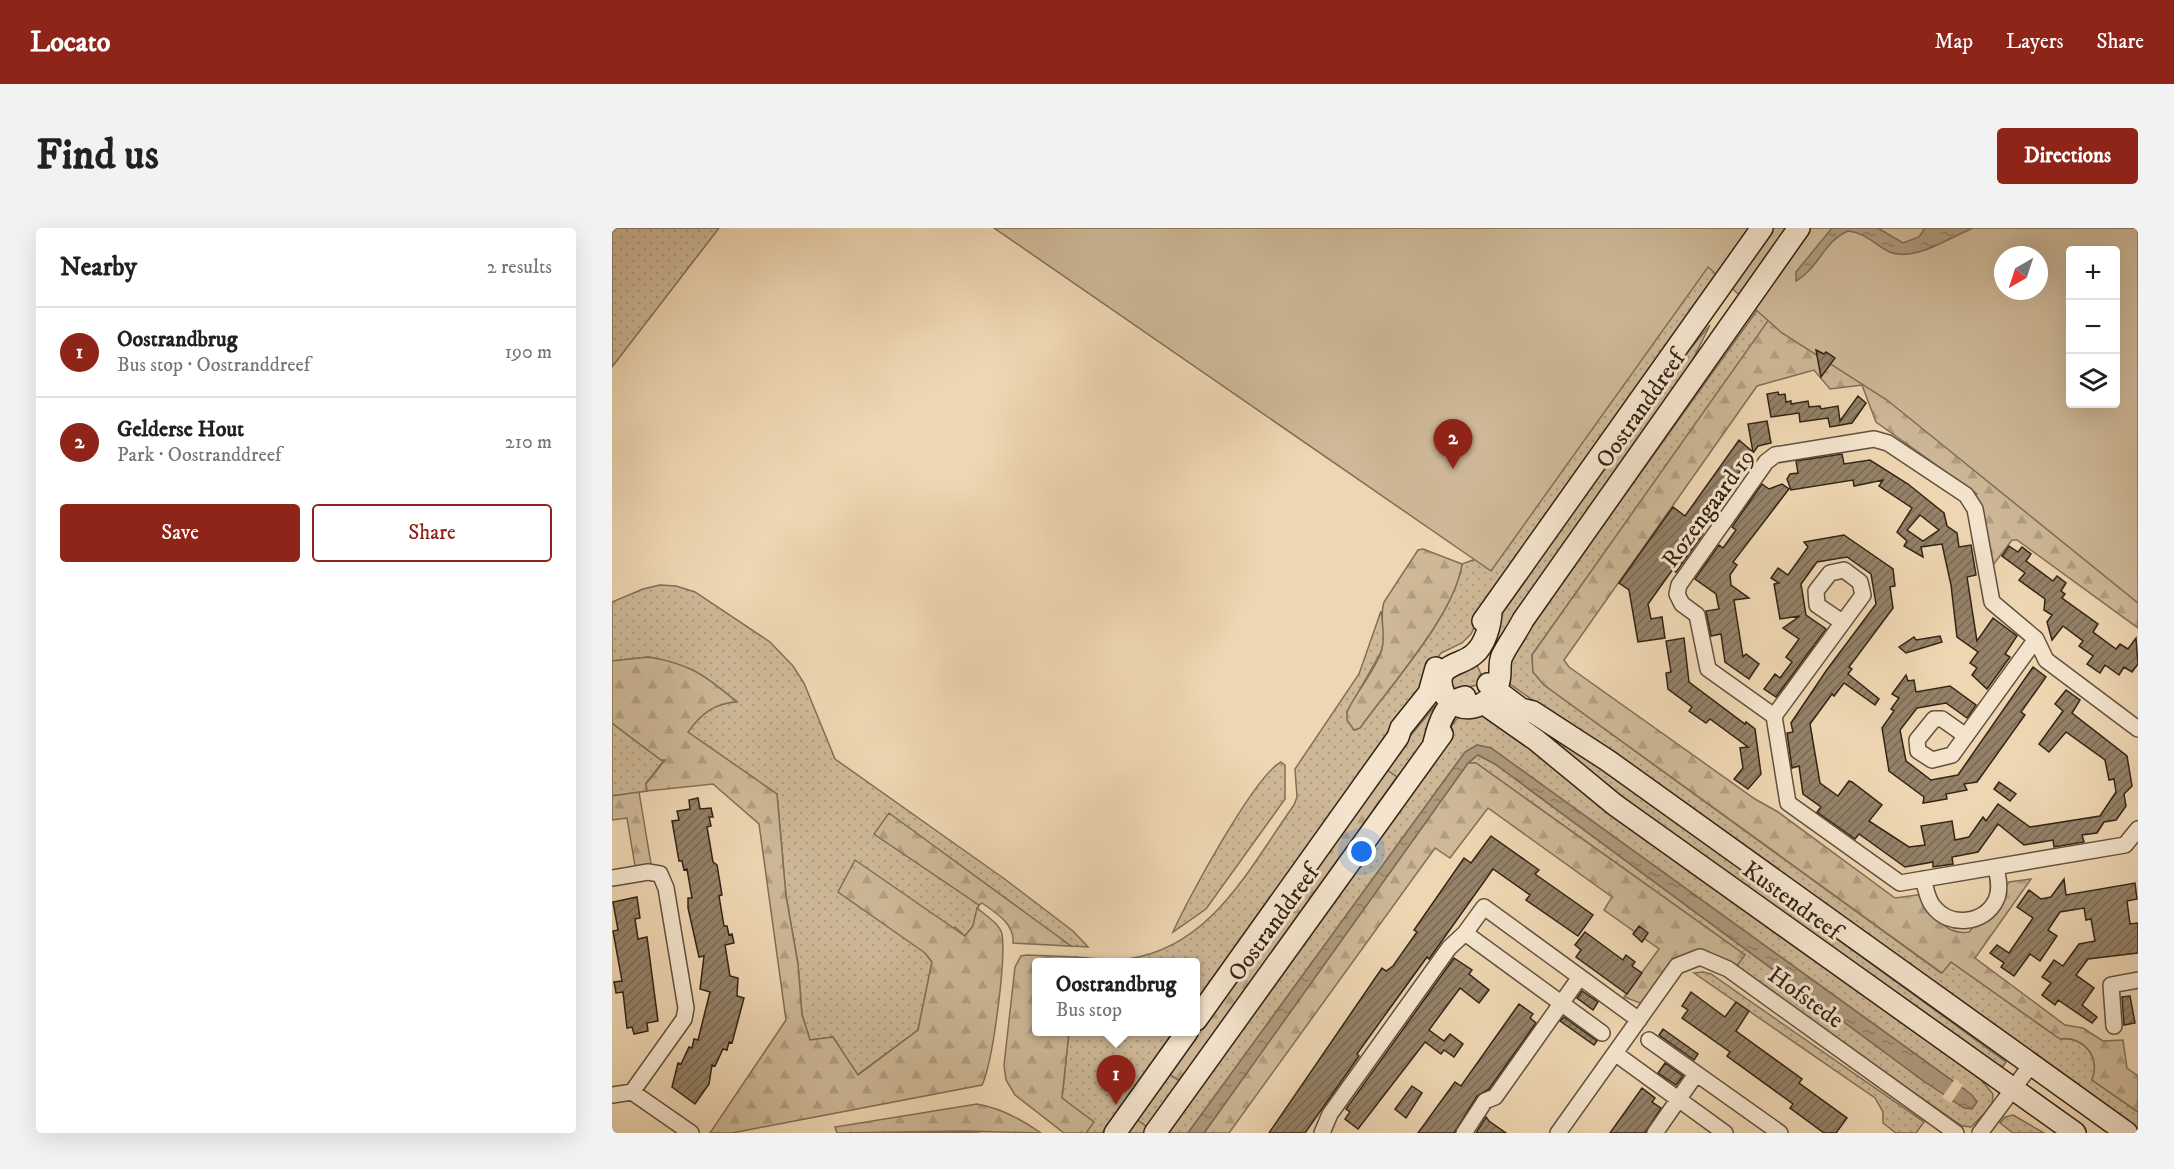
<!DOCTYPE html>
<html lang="en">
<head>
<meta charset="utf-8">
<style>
	:root { --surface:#fff; --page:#f2f2f2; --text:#202124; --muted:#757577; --line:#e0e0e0; --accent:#8f2418 }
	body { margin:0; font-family:"IM FELL DW Pica",serif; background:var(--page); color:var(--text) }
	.controls { position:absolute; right:18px; top:18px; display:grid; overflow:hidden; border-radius:6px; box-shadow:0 6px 24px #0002 }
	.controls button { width:54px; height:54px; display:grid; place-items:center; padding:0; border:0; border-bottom:2px solid var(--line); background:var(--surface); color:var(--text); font:30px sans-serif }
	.compass { position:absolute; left:1382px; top:18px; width:54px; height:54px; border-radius:50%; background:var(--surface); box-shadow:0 6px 24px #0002; rotate:219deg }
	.you { position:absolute; left:750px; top:624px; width:21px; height:21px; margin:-15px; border:4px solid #fff; border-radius:50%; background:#1a73e8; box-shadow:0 0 0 9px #1a73e833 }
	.badge { display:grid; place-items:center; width:39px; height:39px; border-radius:50%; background:var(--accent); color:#fff; font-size:20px; font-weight:700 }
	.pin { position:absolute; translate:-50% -50px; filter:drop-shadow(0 2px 3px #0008) }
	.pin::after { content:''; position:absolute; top:32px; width:21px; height:18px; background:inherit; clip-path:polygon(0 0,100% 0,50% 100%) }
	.popup { position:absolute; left:420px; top:730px; width:168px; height:78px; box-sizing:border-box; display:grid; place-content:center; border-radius:6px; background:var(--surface); filter:drop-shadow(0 2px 4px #0005); font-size:20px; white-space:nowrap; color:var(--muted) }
	.popup b { font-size:22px; color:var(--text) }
	.popup::after { content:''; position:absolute; left:50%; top:100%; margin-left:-12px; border:12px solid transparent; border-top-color:var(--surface) }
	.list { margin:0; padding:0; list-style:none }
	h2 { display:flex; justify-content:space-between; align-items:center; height:78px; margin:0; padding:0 24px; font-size:26px }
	h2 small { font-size:20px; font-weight:400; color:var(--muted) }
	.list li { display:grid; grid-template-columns:39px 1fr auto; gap:18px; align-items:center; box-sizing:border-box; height:90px; padding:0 24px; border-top:2px solid var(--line) }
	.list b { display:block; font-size:22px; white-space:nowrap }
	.list p { margin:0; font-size:20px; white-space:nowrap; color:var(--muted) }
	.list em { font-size:20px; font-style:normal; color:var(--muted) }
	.actions { display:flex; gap:12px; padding:18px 24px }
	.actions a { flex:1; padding:14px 0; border:2px solid var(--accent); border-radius:6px; text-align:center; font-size:21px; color:var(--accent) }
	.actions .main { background:var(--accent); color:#fff }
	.icon { flex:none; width:33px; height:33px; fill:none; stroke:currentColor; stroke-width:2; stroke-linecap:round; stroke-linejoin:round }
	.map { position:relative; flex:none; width:1526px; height:905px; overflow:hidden; border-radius:6px }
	header { display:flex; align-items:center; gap:36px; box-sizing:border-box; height:84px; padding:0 30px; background:var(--accent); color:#fff }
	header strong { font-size:28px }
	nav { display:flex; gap:33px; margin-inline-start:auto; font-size:21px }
	.intro { display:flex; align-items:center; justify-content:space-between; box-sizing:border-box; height:144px; padding:0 36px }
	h1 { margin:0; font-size:42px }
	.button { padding:15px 27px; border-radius:6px; background:var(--accent); color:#fff; font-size:21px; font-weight:700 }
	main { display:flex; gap:36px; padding:0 36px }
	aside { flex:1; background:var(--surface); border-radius:6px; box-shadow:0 6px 24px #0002 }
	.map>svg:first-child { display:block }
	.grass { fill:url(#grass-dots); stroke:#806e56; stroke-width:1.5 }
	.forest { fill:url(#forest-firs); stroke:#806e56; stroke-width:1.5 }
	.green { fill:#ceb897; stroke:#806e56; stroke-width:1.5; fill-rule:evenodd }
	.water { fill:url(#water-ripples); stroke:#7d6a54; stroke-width:1.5 }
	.pier { fill:#eed6b2 }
	.building { fill:url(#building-hatch); stroke:#332416; stroke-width:1.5; fill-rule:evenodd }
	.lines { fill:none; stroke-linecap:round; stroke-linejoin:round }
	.street-casing { stroke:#62503d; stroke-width:18 }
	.secondary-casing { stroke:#332416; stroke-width:24 }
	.street { stroke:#f4e4cd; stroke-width:15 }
	.secondary { stroke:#f4e4cd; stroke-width:21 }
	.labels { text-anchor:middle; stroke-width:6; stroke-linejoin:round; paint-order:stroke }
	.street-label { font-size:24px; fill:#332416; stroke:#f4e4cd }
</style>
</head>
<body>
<header>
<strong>Locato</strong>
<nav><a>Map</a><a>Layers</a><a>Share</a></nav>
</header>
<div class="intro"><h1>Find us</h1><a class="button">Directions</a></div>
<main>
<aside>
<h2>Nearby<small>2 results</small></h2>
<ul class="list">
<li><span class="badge">1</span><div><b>Oostrandbrug</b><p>Bus stop · Oostranddreef</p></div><em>190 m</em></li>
<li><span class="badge">2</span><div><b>Gelderse Hout</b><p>Park · Oostranddreef</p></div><em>210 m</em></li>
</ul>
<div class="actions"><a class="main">Save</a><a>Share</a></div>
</aside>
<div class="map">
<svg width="1526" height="905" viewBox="0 0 1526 905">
	<defs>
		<pattern id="grass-dots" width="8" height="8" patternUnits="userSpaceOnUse" patternTransform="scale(1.5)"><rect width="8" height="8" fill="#ceb897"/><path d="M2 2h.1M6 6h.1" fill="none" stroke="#b19e81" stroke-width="1.8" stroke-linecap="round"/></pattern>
		<pattern id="forest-firs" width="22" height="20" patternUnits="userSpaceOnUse" patternTransform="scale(1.5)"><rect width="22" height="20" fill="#ceb897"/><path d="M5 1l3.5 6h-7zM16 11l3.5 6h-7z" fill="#b19e81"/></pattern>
		<pattern id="water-ripples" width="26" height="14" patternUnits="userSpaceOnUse" patternTransform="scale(1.5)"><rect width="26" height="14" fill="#ae997d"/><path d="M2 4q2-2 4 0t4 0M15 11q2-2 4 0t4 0" fill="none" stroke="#8e7d65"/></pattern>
		<pattern id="building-hatch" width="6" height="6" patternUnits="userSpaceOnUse" patternTransform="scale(1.5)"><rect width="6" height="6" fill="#948167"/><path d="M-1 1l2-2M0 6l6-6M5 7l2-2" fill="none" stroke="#796954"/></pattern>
	</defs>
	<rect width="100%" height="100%" fill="#eed6b2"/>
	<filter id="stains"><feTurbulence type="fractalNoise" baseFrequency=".00333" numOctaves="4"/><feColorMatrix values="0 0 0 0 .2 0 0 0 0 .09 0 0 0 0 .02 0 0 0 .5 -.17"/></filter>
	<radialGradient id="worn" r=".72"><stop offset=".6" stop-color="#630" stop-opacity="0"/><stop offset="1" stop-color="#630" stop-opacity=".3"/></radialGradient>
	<path class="grass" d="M0 0H107L0 139Z
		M1204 0 1184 54 920 427 921 444 932 457 1329 745 1339 734 1448 811C1472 808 1489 830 1480 852L1526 884V903L1422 832 1361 786 898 456C894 441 899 428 907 415Z
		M1103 11 1121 23 876 370 859 406 850 415 829 425 822 434 813 458 584 775V734H464V729C481 730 499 733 515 731 599 720 637 640 682 577L685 569 683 541 747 446 769 383 773 410 769 424 735 484 743 502 748 500C778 458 843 386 850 336L861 332Z
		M1098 97 1072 149 937 344 879 421 873 419 882 392 1034 174Z
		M48 357 64 358 83 364 158 414 181 438 192 455 223 531 394 652 461 703 476 719 459 718 277 586 350 664 367 677 361 698 353 708 343 699 313 725 320 734 306 802 245 847 221 809 198 812 190 787 186 736 174 668 165 566 75 504C92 483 98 478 124 473L37 429 0 433V374L31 361Z
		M865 437 869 446 865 457 840 463V448Z
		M886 473 990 539 1394 834 1390 840 979 551Z
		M823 478H827L812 518 788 551 772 540Z
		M875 484 1366 848 1381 866 1380 878 1359 899 1350 898 1123 740 1133 727 864 535H856L866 527 883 536 1313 854 1341 853 879 520 865 517 853 524 576 905H555L843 493 847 489Z
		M0 495 49 532 53 531 34 555 35 563 0 568Z
		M669 534 673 537V571L594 681 561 704C575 672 643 547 669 534Z
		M1091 744 1099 746 1312 894 1304 905H1284L1271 895V884L1263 870 1082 745Z
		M457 804H563L490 905H474L481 894 450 870Z
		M557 846 568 853 535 899 524 891Z
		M1401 887 1432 905H1401L1388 895 1393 889Z
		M302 903 369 905H279Z"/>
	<path class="forest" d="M1424 22 1458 47V176H1504L1526 96V400L1405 312H1400L1381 337 1357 278 1365 266 1264 194 1250 157 1218 161 1202 142 1145 158 952 432 957 439 1143 571 1166 584 1283 670 1312 666C1322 685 1331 708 1357 704L1397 654 1419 651 1363 730 1453 797 1471 800 1491 813 1511 812 1515 840 1526 848V884L1480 852C1489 830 1472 807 1448 811L1339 734 1330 745 932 457 921 444 920 427 1177 63H1427V27Z
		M811 321 850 336C843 386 778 458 748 500L742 502 735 492V484C745 462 763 444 770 421 774 405 767 390 772 374L806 322Z
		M37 429C78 436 93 447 125 474 102 475 89 486 76 504L165 566 174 668 186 736 190 787 198 812 221 809 246 847 306 802 320 734 313 725 226 664 243 632 353 708 361 698 365 680C373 687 388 696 390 706 394 732 381 834 370 857L120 905H98L174 792 147 596 101 556 35 563 34 556 53 532H49L0 495V433Z
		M856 535H864L1133 727 1123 740 1086 726 1032 773 1028 775 1012 769 1047 721 992 682 1000 669 876 580 838 630 823 620 617 905H592Z
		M775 542 785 549 568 853 557 846Z
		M27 564 40 642 24 644 15 590 0 592V568Z
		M277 585 459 718 401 715C403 696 384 685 370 675L367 677 262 606Z
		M415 727 464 729V734H424V804H457L450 870 482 894 474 905H452L403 867 394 852 392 837 403 739 409 728Z
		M365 876C389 880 409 891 429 905L353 903 225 905 223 899Z
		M524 891 535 899 531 905H515Z"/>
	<path class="green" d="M382 0H1526V375L1275 172 1170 105 1096 39 879 343ZM1458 22H1504V176H1458ZM1391 27H1427V63H1391Z"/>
	<path class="water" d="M1220 0H1266L1291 15 1307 9 1313 0H1361C1336 10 1299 37 1274 22 1260 14 1253 5 1236 3 1212 13 1206 41 1184 53V44Z
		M865 517 879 520 1360 867 1365 874 1360 881 1352 880 1313 854 883 536 866 527 856 535 592 905H576L853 524Z"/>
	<path class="pier" d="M1343 851 1351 857 1339 875 1330 869Z"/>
	<path class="building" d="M1204 122 1212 126 1214 124 1223 130 1209 149Z
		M1166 164 1167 167 1173 166 1174 174 1179 173V176L1196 173 1197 179 1208 178 1209 181 1226 178 1228 193 1246 168 1254 175 1240 195 1218 199 1216 190 1188 194 1187 185 1159 189 1155 166Z
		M1155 193 1159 215 1146 218 1092 294 1088 304 1091 306 1064 344 1061 341 1036 376 1039 391 1050 389 1053 410 1026 414 1017 362 1007 355 1061 279 1073 288 1127 212 1141 224 1136 196Z
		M1230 226 1232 236 1258 232 1296 256 1332 285 1335 298 1345 305 1347 319 1359 317 1364 347 1355 349 1365 413 1381 390 1405 408 1393 426 1398 429 1375 461 1360 447 1365 440 1358 435 1366 424 1345 409 1339 357 1330 316 1309 319 1311 329 1292 318 1295 313 1285 304 1300 280 1267 258 1271 252 1242 258 1241 252 1179 262 1175 251 1178 246 1186 245 1184 233ZM1308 287 1327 302 1311 313 1295 302Z
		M1150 256 1157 261 1170 256 1177 261 1121 334 1125 337 1118 347 1119 357 1137 370 1122 372 1131 429 1134 426 1147 436 1137 451 1113 434 1109 406 1099 408 1094 383 1107 381 1104 366 1083 351 1107 317 1111 320 1124 302 1120 299Z
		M1232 307 1281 341 1283 358 1278 359 1281 380 1237 439 1240 441 1236 446 1267 471 1263 477 1232 455 1222 468 1220 466 1198 496 1208 555 1226 568 1237 553 1240 554 1270 577 1257 593 1297 619 1313 617 1309 598 1340 593 1343 612 1357 609 1371 589 1374 593 1386 576 1418 599 1488 588 1504 564 1502 551 1497 552 1493 532 1454 504 1437 524 1427 516 1451 483 1443 476 1454 462 1468 472 1460 485 1515 528 1520 558 1512 566 1514 578 1504 592 1492 594 1485 605 1470 607 1472 614 1442 619 1441 612 1412 617 1386 596 1366 624 1340 629 1341 636 1321 639V634L1293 639 1247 606 1243 611 1205 584 1209 579 1191 566 1187 538 1180 540 1175 505 1181 504 1179 495 1214 443 1264 376 1259 346 1235 329 1205 334 1189 356 1194 387 1214 401 1164 469 1152 461 1163 446 1168 450 1180 434 1174 429 1187 411 1171 400 1188 388 1168 391 1162 356 1167 355 1159 350 1166 340 1176 347 1196 319 1192 314Z
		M1397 318 1406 324 1410 319 1419 326 1414 333 1441 353 1445 348 1454 355 1449 363 1453 366 1450 370 1486 396 1481 404 1504 421 1508 416 1516 421 1524 410 1526 436 1520 444 1512 439 1507 447 1493 437 1488 445 1475 436 1481 428 1467 418 1471 413 1451 398 1440 412 1435 394 1440 387 1432 382 1433 371 1407 352 1413 345 1390 328Z
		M1328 408 1330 414 1294 425 1287 419 1302 409 1304 412Z
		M1072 410 1077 454 1133 496 1134 494 1143 501 1149 546 1136 561 1122 551 1131 540 1128 520 1136 519 1098 491 1094 495 1077 483 1080 479 1056 461 1054 445 1059 444 1054 413Z
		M1421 439 1434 449 1409 484 1413 487 1365 554 1352 556 1355 562 1334 566 1335 571 1311 575 1312 569 1277 543 1270 500 1282 483 1279 481 1287 470 1280 466 1294 447 1296 453 1302 452 1304 464 1338 458 1364 477 1355 490 1334 475 1305 480 1288 502 1294 533 1319 552 1346 547Z
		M1387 554 1404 566 1398 573 1382 561Z
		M86 570 88 581 99 580 101 589H97L99 598 95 599 101 634 105 637 110 667 107 668 112 698H115L117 707 120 706 122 715 113 717 118 748 126 750 125 768 132 770 120 815 117 814 115 822 111 821 103 838 100 837 97 856 83 876 60 859 66 835 69 836 77 819 80 820 82 811 86 812 98 764 88 761 92 728 87 729 76 680V670H80L75 641 72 642 70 633H67L60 593 67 592 65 583 78 581 77 572Z
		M879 608 927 642 923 646 981 687 966 708 914 672 918 667 881 641 817 731 815 729 773 787 745 826 747 828 693 905H657L770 740 774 743 781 738 805 704 802 702 852 630 859 635Z
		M1452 651 1454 667 1523 655 1525 671 1515 673 1518 696 1526 695V725L1476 731 1464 747 1482 760 1470 777 1485 789 1480 795 1446 772 1443 777 1430 767 1439 755 1430 749 1442 732 1451 738 1467 716 1483 713 1479 691 1474 692 1472 680 1448 684 1436 702 1445 708 1428 733 1418 726 1402 748 1389 739 1392 735 1378 725 1385 717 1397 725 1421 690 1405 679 1417 662 1429 671 1439 669Z
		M25 669 28 690 23 691 26 711 35 709 46 793 35 795 36 803 22 806 20 799 15 800 11 764 4 765 3 759 2 754 10 753 1 703 6 702 1 674Z
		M1027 698 1036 705 1030 714 1021 706Z
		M973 704 1011 732 1014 727 1023 734 1020 738 1030 745 1015 766 964 729 969 722 963 717Z
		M842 730 860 742 857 746 877 762 867 775 848 760 817 802 832 813 838 806 851 816 842 829 832 822 829 826 813 814 746 901 733 891 738 884 734 881Z
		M970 763 986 774 981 782 965 770Z
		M1079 764 1113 789 1124 774 1137 783 1124 803 1190 851 1187 855 1235 890 1224 905H1212L1178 880 1181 876 1115 828 1118 824 1070 790 1076 782 1070 778Z
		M1518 768 1523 795 1512 797 1510 769Z
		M907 776 921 786 918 790 924 795 877 861 865 868 842 905H806L843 854 849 858Z
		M952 789 985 813 982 817 948 793Z
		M1051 801 1086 826 1082 832 1047 807Z
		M1053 835 1071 848 1064 857 1046 845Z
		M800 858 810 865 794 890 783 881Z
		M1030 860 1043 870 1040 874 1049 880 1033 905H998Z
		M874 889 877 893 894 905H864Z"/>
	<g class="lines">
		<defs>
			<path id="street" d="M1162 488 1096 441 1085 387 1070 376 1065 366 1067 357 1154 234 1163 227 1262 211 1276 215 1354 267 1363 281 1380 374 1424 411 1434 432 1526 501
				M1162 488 1176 575 1288 655 1513 617 1526 601
				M1162 488 1251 367 1248 354 1232 342 1218 345 1204 363 1205 377 1230 394
				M1354 508 1330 491H1322L1305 512 1306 523 1320 532 1340 527 1424 411
				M0 650 36 644 48 646 54 660 74 780 72 791 20 864 0 867
				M1311 651C1314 660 1315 671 1321 678 1337 700 1373 696 1384 672 1389 662 1386 649 1384 639
				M853 705 990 805
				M1502 798 1499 757 1526 752
				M1037 812 1168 905
				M1004 826 1113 905
				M20 864 79 905
				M710 905 718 886 837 720 853 705 872 679 1027 792
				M852 905 873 873 883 869 968 749
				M946 905 1065 738 1088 729 1116 741 1344 905
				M1043 905 1084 846
				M1368 905 1419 837"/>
			<path id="secondary" d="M879 382C879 396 873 417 862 426 848 439 820 435 832 466 847 489 878 481 886 456 890 447 886 437 890 428 896 416 905 404 911 392L1187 0
				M871 393 1150 0
				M876 456 909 481 921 484 995 532 1515 905
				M871 475 924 512 1003 577 1463 905
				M822 515C826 498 833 473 853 469
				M584 792 786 509 789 500 817 465 824 440
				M503 905 575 804
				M543 905 830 506"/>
		</defs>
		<use href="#street" class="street-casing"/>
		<use href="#secondary" class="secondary-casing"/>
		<use href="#street" class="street"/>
		<use href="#secondary" class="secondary"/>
	</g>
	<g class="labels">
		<g class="street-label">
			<text transform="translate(1028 181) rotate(-55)" y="8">Oostranddreef</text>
			<text transform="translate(1096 280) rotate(-54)" y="8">Rozengaard 19</text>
			<text transform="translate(1180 672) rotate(36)" y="8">Kustendreef</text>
			<text transform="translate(661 695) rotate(-54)" y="8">Oostranddreef</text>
			<text transform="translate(1194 769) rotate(36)" y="8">Hofstede</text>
		</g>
	</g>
	<rect width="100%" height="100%" filter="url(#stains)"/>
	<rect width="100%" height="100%" fill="url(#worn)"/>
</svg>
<div class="controls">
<button>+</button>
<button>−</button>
<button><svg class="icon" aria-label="layers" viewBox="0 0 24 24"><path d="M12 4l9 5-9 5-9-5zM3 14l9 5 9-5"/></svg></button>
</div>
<svg class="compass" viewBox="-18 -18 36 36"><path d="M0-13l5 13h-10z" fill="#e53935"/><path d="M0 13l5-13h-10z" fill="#757577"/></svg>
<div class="you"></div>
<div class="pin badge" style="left:504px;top:877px">1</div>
<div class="popup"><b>Oostrandbrug</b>Bus stop</div>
<div class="pin badge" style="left:841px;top:241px">2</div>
</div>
</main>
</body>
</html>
